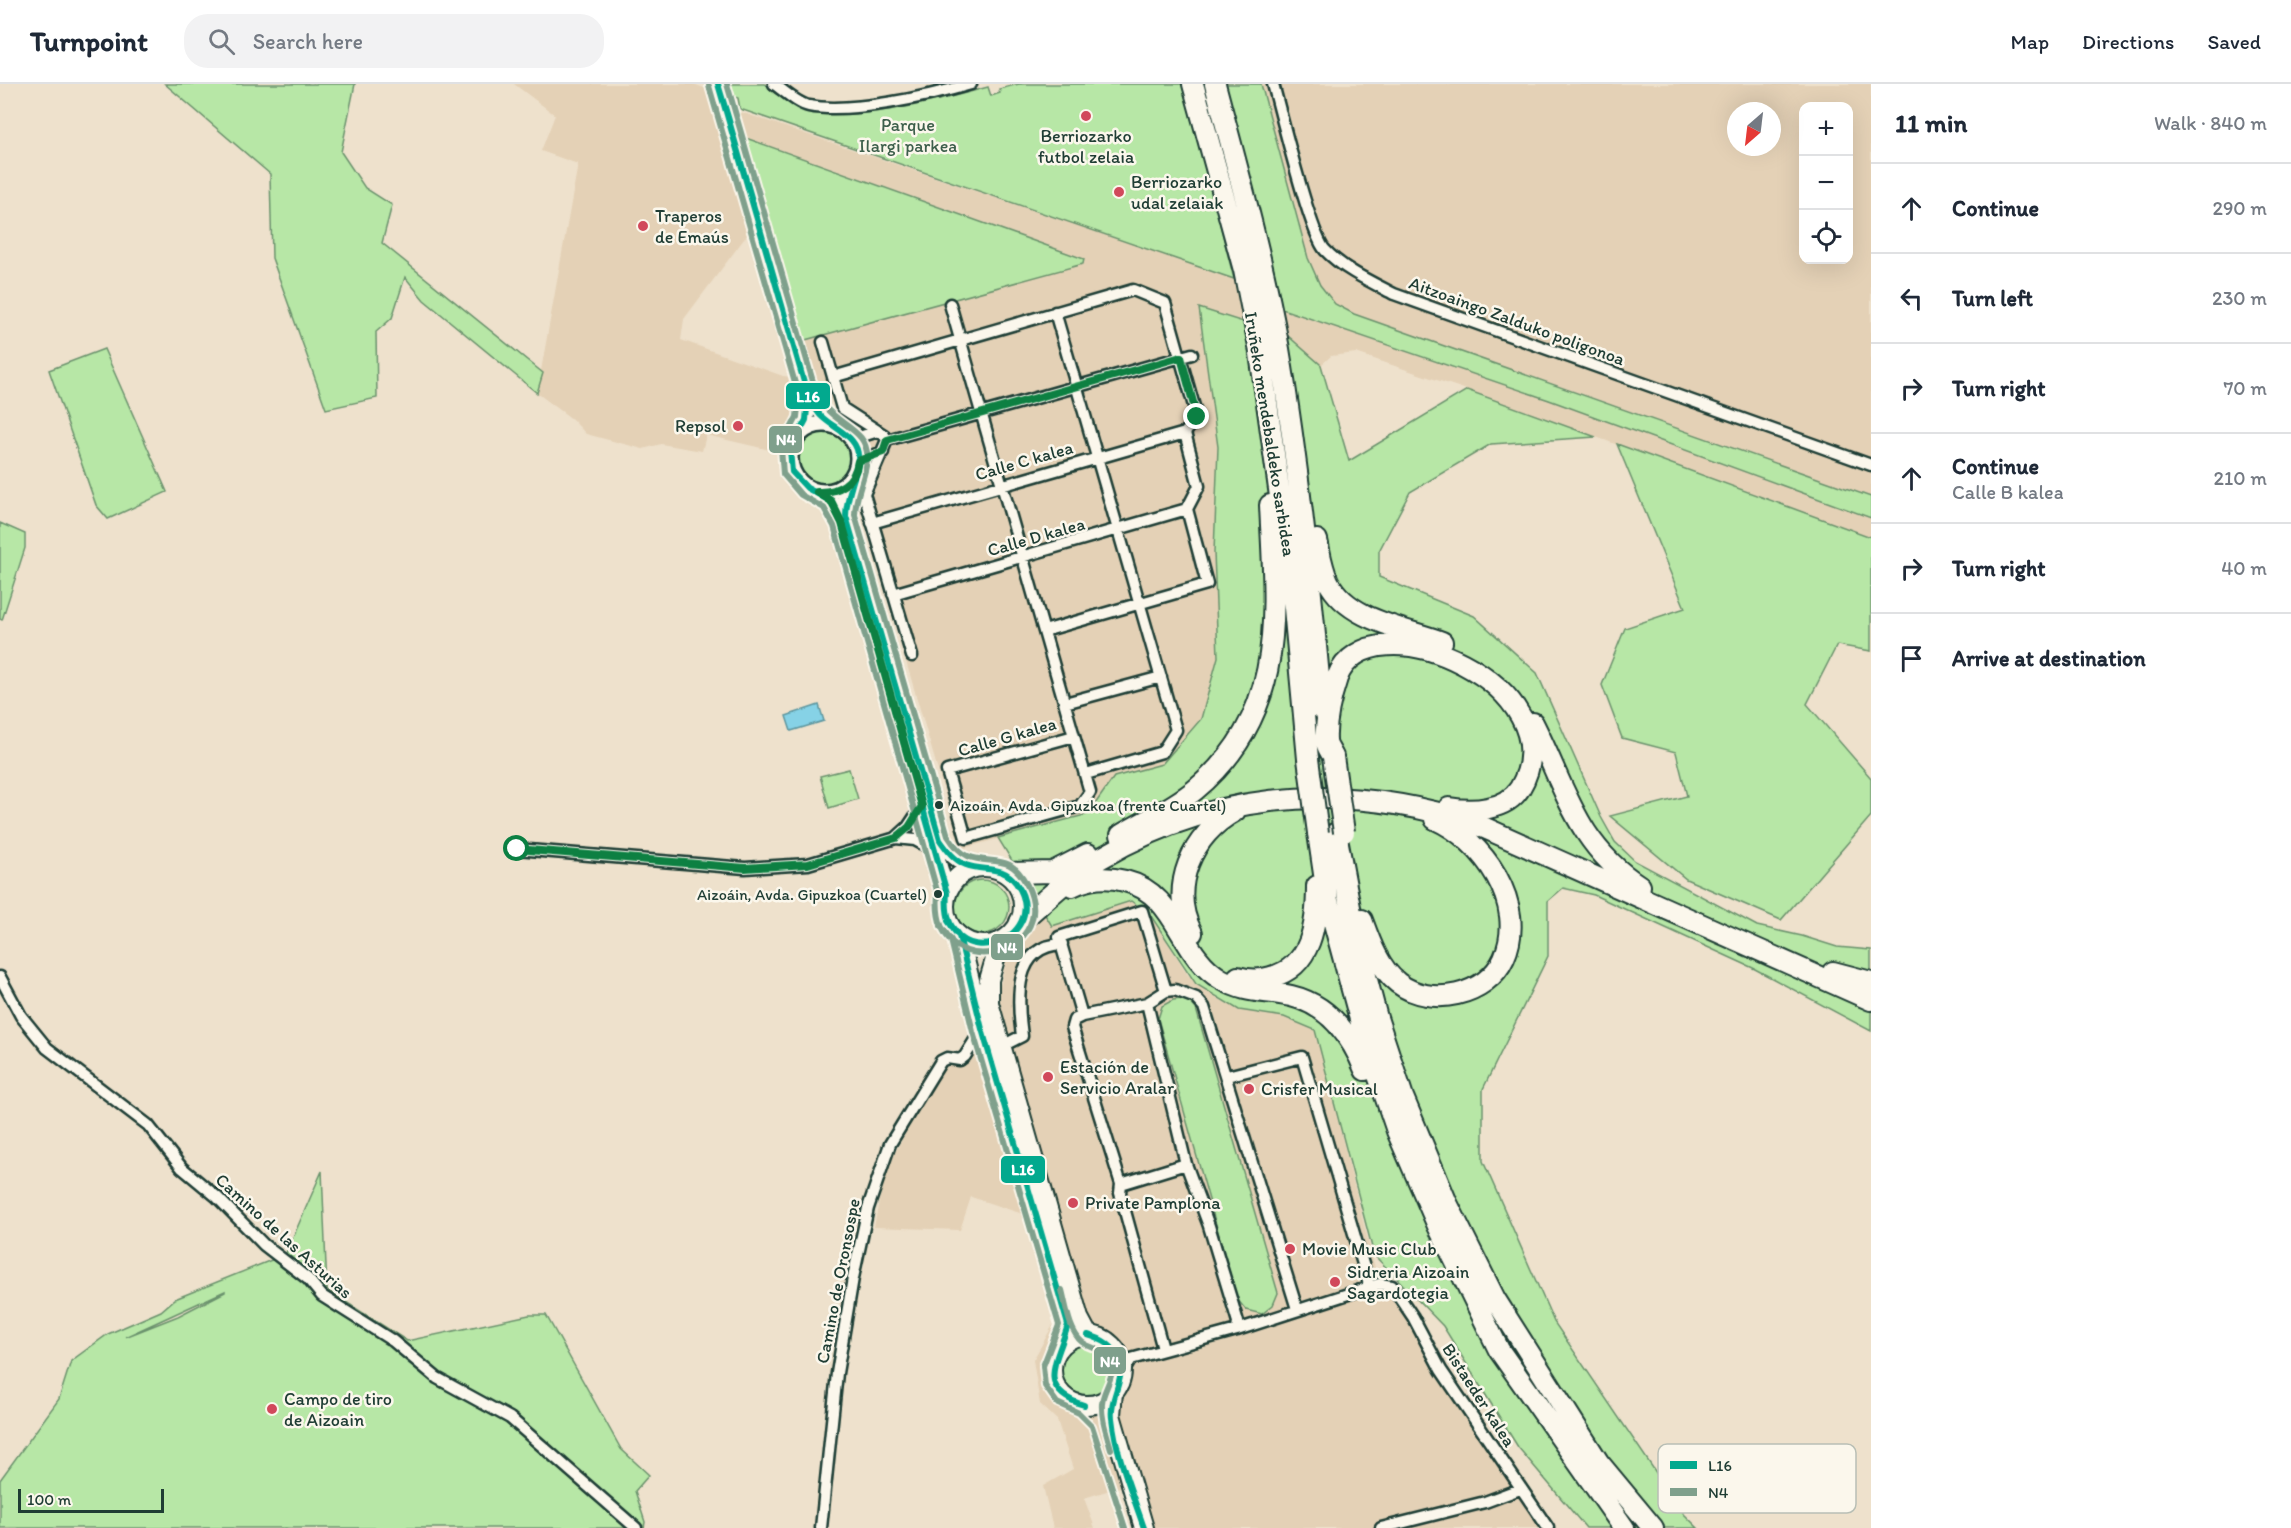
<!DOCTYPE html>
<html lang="en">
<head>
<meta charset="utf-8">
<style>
	:root { --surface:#fff; --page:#f2f2f3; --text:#1f2937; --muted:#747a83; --line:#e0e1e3 }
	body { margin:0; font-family:Itim,sans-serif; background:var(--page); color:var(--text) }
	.controls { position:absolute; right:18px; top:18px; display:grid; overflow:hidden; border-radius:12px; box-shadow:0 6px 24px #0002 }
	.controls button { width:54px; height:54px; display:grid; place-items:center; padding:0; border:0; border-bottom:2px solid var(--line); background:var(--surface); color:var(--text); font:30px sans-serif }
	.compass { position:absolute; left:1727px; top:18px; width:54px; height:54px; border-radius:50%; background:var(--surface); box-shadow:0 6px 24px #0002; rotate:208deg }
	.scale { position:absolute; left:18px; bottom:15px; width:146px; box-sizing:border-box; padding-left:6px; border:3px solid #1f3d34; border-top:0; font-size:16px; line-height:21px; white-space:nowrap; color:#1f3d34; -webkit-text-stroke:4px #fbf7ec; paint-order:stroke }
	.stop { position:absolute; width:18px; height:18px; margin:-14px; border:4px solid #0b8043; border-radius:50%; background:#fff }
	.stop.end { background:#0b8043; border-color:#fff; box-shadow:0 2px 6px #0008 }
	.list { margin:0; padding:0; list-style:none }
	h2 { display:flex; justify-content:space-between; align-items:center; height:78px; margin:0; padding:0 24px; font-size:26px }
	h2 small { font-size:20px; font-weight:400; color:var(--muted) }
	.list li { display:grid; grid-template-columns:39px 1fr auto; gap:18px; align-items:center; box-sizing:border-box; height:90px; padding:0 24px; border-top:2px solid var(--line) }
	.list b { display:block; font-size:22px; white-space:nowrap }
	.list p { margin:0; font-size:20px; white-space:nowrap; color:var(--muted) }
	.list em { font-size:20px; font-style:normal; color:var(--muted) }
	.icon { flex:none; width:33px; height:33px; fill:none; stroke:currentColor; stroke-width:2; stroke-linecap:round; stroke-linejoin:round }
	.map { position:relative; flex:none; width:1871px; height:1444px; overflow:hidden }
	header { display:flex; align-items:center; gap:36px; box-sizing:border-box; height:84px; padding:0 30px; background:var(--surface); border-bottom:2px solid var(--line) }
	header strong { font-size:28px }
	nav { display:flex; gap:33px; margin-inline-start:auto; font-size:21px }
	.search { width:420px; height:54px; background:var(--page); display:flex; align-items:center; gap:15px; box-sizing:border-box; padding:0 21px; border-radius:24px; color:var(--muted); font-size:22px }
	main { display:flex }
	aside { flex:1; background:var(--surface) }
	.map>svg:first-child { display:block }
	.built { fill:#e4d1b6; fill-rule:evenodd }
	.green { fill:#b7e7a6; stroke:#6b926d; stroke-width:1.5; fill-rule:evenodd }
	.water { fill:#86d2e6; stroke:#5d969f; stroke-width:1.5 }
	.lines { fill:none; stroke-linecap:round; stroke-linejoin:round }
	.minor-casing { stroke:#1f3d34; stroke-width:15 }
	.secondary-casing { stroke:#1f3d34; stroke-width:20 }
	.trunk-casing { stroke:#1f3d34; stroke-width:22 }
	.motorway-casing { stroke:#1f3d34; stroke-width:24 }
	.minor { stroke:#fbf7ec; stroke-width:10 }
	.secondary { stroke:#fbf7ec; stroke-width:15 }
	.trunk { stroke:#fbf7ec; stroke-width:18 }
	.motorway { stroke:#fbf7ec; stroke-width:20 }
	.motorway-bridge-casing { stroke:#1f3d34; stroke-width:24; stroke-linecap:butt }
	.motorway-bridge { stroke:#fbf7ec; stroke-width:20 }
	.bus-1-casing { stroke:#fbf7ec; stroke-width:10 }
	.bus-2-casing { stroke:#fbf7ec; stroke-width:10 }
	.bus-1 { stroke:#02a98e; stroke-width:6 }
	.bus-2 { stroke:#7fa08c; stroke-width:6 }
	.route { stroke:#0b8043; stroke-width:8 }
	.poi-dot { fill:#d1495b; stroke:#fbf7ec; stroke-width:2 }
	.bus-dot { fill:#1f3d34; stroke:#fbf7ec; stroke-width:2 }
	.labels { text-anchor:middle; stroke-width:5; stroke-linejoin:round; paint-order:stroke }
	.bus-label { font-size:16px; fill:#1f3d34; stroke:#fbf7ec; text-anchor:start }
	.park-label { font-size:18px; fill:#3d5f4b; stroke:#fbf7ec }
	.poi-label { font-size:18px; fill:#1f3d34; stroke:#fbf7ec; text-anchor:start }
	.street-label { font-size:18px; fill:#1f3d34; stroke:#fbf7ec }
	.key { fill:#fbf7ec; stroke:#b9bfb5; stroke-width:1.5 }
	.key-label { font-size:16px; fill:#1f3d34 }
	.line-badge { stroke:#fbf7ec; stroke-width:2 }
	.badge-label { font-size:16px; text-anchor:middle; font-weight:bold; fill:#fff }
</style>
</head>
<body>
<header>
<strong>Turnpoint</strong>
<div class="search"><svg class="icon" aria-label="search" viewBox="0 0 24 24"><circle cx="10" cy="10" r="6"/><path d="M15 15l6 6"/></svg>Search here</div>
<nav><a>Map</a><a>Directions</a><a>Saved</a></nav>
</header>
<main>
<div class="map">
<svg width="1871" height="1444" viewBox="0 0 1871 1444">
	<rect width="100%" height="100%" fill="#eee1cc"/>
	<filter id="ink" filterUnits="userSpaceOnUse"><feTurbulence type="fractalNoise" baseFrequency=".0167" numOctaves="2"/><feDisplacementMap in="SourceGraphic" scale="12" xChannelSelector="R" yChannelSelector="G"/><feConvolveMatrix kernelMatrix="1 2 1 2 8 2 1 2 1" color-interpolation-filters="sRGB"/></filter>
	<g filter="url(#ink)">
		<path class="built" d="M514 0H693L707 5 725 57 747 151 684 235 681 256 783 292 791 293 785 262 817 252 999 144 743 53 735 26 1278 209 1282 225 1549 316 1871 434V453L1467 306 1356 269 1331 272 1321 281 1288 252 1199 224 1218 363 1214 468 1218 573 1201 635 1162 680 1114 693 1088 730 961 765 857 410 873 367 867 351 855 340 835 328 829 307 801 314 802 325 798 334 792 339 784 360 774 367 706 351 702 367 661 360 643 365 586 350 572 335 537 309 578 80 541 67 555 31Z
			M1261 0H1871V413L1354 230 1335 220 1320 201 1308 174ZM1804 22H1848V176H1804ZM1736 27H1772V63H1736Z
			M1131 817 1151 832 1188 891 1217 914 1239 926 1284 933 1315 946 1381 1208 1413 1233 1441 1286 1548 1444H1136L1123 1402 1084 1414 1095 1444H1053L1043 1402 1073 1385 1057 1336 1040 1320 1033 1276 1056 1236 1026 1131 971 1113 960 1146 874 1143 884 1092 900 1059 946 979 961 974 997 913 1007 875 1044 829 1052 842Z"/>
		<path class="green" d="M165 0H355L341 68 365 104 392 121 382 159 543 289 537 309 424 216 405 193 392 234 376 248 377 314 326 325 272 174 270 90Z
			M723 0C735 0 753 0 764 0 782 6 793 25 811 28 859 38 941 16 988 3L991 12 1000 9 999 5 1019 0H1184L1234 195 740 25 738 14 726 10Z
			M1225 0H1261L1308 174 1320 201 1335 220 1354 230 1871 413V434L1549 316 1282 225 1273 182Z
			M743 53 1084 175 1083 180 805 256Z
			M1199 224 1288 252 1321 281 1349 377 1467 306 1596 353 1491 360 1410 408 1379 467V493L1474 532 1537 589 1601 733 1615 758 1635 777 1757 842 1802 852 1837 863 1871 866V947L1753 884 1594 811 1563 804 1548 817V872L1483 1005V1077L1554 1238 1684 1430 1698 1444H1586L1518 1363 1443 1242 1374 1171 1315 946 1284 933 1239 926 1196 900 1151 832 1131 817 1052 842 998 754 1088 730 1114 693 1162 680 1201 635 1218 573 1214 468 1218 363Z
			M104 265 167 408 108 435 96 421 49 286Z
			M796 373a29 29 0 1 1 58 0a29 29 0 1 1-58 0Z
			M1617 360 1871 453V567L1837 561 1807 620 1871 694V732L1781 836 1686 795 1610 732 1687 712 1676 668 1622 654 1602 601 1625 544 1685 524Z
			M0 439 25 450V464L2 536 0 535Z
			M849 685 858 715 829 724 820 692Z
			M955 823a27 27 0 1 1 54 0a27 27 0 1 1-54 0Z
			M1181 915 1189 917 1196 925 1278 1209 1273 1221 1262 1230 1246 1226 1237 1215 1158 935 1162 922 1173 916Z
			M322 1087 327 1206 407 1257 529 1231H546L621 1365 649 1391 635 1407 645 1438 644 1444H0V1396L59 1315 71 1277 108 1250 161 1227 175 1215 274 1175 283 1176ZM225 1208 178 1232 125 1253 225 1207Z
			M1061 1285a27 27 0 1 1 54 0a27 27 0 1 1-54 0Z"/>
		<path class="water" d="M819 621 824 637 791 647 786 632Z"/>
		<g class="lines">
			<defs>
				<path id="minor" d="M774 0C784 7 798 20 809 22 851 30 930 12 971 0
					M1273 0C1281 29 1310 150 1325 166 1343 185 1371 198 1394 210L1871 381
					M950 220 1090 708 1080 722 966 754 947 687 1074 652
					M1055 228 1176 646 1162 668 1086 690
					M823 258 842 324 884 351 887 356 864 410 912 572
					M833 293 1133 206 1165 219 1197 333 1185 349 1199 402 1187 425 1207 500 1044 547
					M853 355 878 347
					M887 356 1192 270
					M858 377 883 368
					M872 439 1185 349
					M893 510 1187 425
					M1065 619 1161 593
					M896 754 908 743 922 722
					M517 765 745 784 808 780 896 754 915 756 934 766
					M0 893 21 932 47 964 148 1041 182 1084 217 1113 264 1161 308 1195 322 1212 393 1257 437 1294 510 1334 636 1444
					M1147 919 1186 1080 1209 1142 1238 1238 1237 1246
					M1082 932 1059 853 1142 827 1166 907
					M1002 962 1022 952C1017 916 1013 862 1062 860
					M1227 992 1302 973 1370 1204
					M1121 1100 1186 1080
					M1163 1265 1120 1109 1121 1100 1072 943 1074 936 1082 932 1147 919 1166 907 1175 906 1196 914 1204 923 1297 1225
					M1121 1292 1131 1275 1237 1246 1379 1200 1392 1202 1413 1233 1441 1286 1548 1444
					M821 1444 837 1289 853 1194 868 1124 890 1060 941 977 947 974 960 976 965 972 982 945
					M1381 1444 1485 1418 1520 1405"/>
				<path id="secondary" d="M718 0 808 312 806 336 801 348
					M790 374a34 34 0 1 1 68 0a34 34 0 1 1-68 0Z
					M817 408 831 417 842 439 947 809
					M847 437 845 413 853 393
					M937 742C942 762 952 776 972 783"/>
				<path id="trunk" d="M945 822a39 39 0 1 1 78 0a39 39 0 1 1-78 0Z
					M959 852 982 945 1068 1241 1063 1260
					M1000 858 989 896V919L1079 1234 1088 1251
					M1052 1286a35 35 0 1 1 70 0a35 35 0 1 1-70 0Z
					M1113 1308 1111 1331 1144 1444"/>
				<path id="motorway" d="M1193 0 1244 186 1259 262 1291 491 1308 675
					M1215 0C1238 87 1263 176 1279 265 1299 384 1311 505 1322 626
					M1317 456C1320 470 1322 484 1328 497 1348 537 1405 544 1442 558
					M1533 639C1565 702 1576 761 1640 802
					M1333 673C1331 668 1326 662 1326 657 1325 638 1331 612 1337 594 1369 509 1579 604 1520 704 1506 727 1472 728 1449 724
					M1318 749 1328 817 1364 950 1397 1047 1438 1142 1499 1266 1624 1444
					M1336 749 1355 850 1377 934 1403 1013 1447 1119 1495 1215 1599 1379 1653 1444
					M1121 751C1146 736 1173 724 1195 706 1288 629 1275 529 1270 421
					M1007 789 1053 788 1088 770
					M1072 802C1090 794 1105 792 1125 797 1178 810 1178 870 1221 895 1246 910 1265 906 1291 912 1329 921 1351 951 1365 986
					M1362 836C1370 858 1379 884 1398 899 1431 924 1487 912 1504 874 1528 820 1483 756 1435 735
					M1020 838C1039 822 1058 803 1079 788 1199 707 1341 695 1476 740L1871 916
					M1192 849C1168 803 1192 751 1235 727
					M1833 888 1871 898
					M1238 893C1248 896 1261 896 1271 893 1312 883 1317 839 1317 802"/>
			</defs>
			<use href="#minor" class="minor-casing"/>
			<use href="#secondary" class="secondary-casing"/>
			<use href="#trunk" class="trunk-casing"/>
			<use href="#motorway" class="motorway-casing"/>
			<use href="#minor" class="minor"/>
			<use href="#secondary" class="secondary"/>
			<use href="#trunk" class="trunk"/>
			<use href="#motorway" class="motorway"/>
			<defs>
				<path id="motorway-bridge" d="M1333 673 1344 748
					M1308 675 1318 749"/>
			</defs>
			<use href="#motorway-bridge" class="motorway-bridge-casing"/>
			<use href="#motorway-bridge" class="motorway-bridge"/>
			<defs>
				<path id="bus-1" d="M718 0 728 33 808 312Z
					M808 312C813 318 815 326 821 332 835 346 861 353 858 377 855 396 846 412 846 432L940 756C947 766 954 776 966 781 984 788 1002 780 1016 799 1057 857 939 898 947 809L842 439 831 417 807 404 792 388 790 366 806 336Z
					M948 837 959 852 982 945 1068 1241C1057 1277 1035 1306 1084 1321
					M1088 1251C1102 1255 1114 1261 1119 1276 1126 1294 1109 1314 1112 1334 1116 1371 1132 1408 1144 1444"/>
				<path id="bus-2" d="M709 2 799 313 797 333 781 364 783 390 801 411 824 424 834 442 938 810C929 905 1063 874 1027 801 1010 767 990 782 968 772 959 768 953 760 948 752L855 431C855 411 865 395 867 376 870 348 841 342 826 324 822 319 820 313 816 308L727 0
					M941 842 951 856 973 948 1059 1241 1043 1282 1045 1302 1057 1319 1079 1329 1092 1342 1125 1444
					M1062 1206C1066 1221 1069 1247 1082 1258 1092 1266 1106 1264 1111 1279 1115 1294 1103 1305 1102 1319 1101 1335 1107 1350 1111 1365"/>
			</defs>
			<use href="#bus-1" class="bus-1-casing"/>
			<use href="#bus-2" class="bus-2-casing"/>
			<use href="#bus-1" class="bus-1"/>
			<use href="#bus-2" class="bus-2"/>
		</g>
	</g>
	<g class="lines" filter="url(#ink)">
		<path class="route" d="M517 765 745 784 808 780 896 754 909 743 922 722 842 439 831 417 817 408C838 409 855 399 858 377L883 368 887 356 1181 273 1197 333"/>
	</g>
	<g class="poi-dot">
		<circle cx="1086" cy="32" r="6"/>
		<circle cx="1119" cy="108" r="6"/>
		<circle cx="643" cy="142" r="6"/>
		<circle cx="738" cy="342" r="6"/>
		<circle cx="1048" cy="993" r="6"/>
		<circle cx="1249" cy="1005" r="6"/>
		<circle cx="1073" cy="1119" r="6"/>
		<circle cx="1290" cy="1165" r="6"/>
		<circle cx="1335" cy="1198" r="6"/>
		<circle cx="272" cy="1325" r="6"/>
	</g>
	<g class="bus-dot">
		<circle cx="939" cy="721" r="5"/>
		<circle cx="938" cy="810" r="5"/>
	</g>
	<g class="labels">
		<g class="bus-label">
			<text x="950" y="727">Aizoáin, Avda. Gipuzkoa (frente Cuartel)</text>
			<text x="927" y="816" text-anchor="end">Aizoáin, Avda. Gipuzkoa (Cuartel)</text>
		</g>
		<g class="park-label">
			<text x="908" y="47">Parque<tspan x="908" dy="21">Ilargi parkea</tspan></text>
		</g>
		<g class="poi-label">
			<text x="1086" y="58" text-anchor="middle">Berriozarko<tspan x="1086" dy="21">futbol zelaia</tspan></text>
			<text x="1131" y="104">Berriozarko<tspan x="1131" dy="21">udal zelaiak</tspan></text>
			<text x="655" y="138">Traperos<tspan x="655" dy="21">de Emaús</tspan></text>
			<text x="726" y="348" text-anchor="end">Repsol</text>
			<text x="1060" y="989">Estación de<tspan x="1060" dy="21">Servicio Aralar</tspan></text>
			<text x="1261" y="1011">Crisfer Musical</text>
			<text x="1085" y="1125">Private Pamplona</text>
			<text x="1302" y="1171">Movie Music Club</text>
			<text x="1347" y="1194">Sidreria Aizoain<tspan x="1347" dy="21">Sagardotegia</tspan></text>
			<text x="284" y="1321">Campo de tiro<tspan x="284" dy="21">de Aizoain</tspan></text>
		</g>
		<g class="street-label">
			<text transform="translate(1517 237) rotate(20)" y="6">Aitzoaingo Zalduko poligonoa</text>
			<text transform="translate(1270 350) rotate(81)" y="6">Iruñeko mendebaldeko sarbidea</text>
			<text transform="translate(1024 377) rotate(-16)" y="6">Calle C kalea</text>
			<text transform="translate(1036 453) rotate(-16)" y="6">Calle D kalea</text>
			<text transform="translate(1007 653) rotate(-16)" y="6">Calle G kalea</text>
			<text transform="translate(284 1152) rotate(42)" y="6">Camino de las Asturias</text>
			<text transform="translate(838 1197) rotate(-79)" y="6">Camino de Oronsospe</text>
			<text transform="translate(1479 1311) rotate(57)" y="6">Bistaeder kalea</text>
		</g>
	</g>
	<rect x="1658" y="1360" width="198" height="69" rx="9" class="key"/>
	<rect x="1670" y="1377" width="27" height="8" fill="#02a98e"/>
	<rect x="1670" y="1404" width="27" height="8" fill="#7fa08c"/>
	<g class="key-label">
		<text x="1708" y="1387">L16</text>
		<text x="1708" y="1414">N4</text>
	</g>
	<g class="line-badge">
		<rect x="785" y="298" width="46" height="28" rx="6" fill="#02a98e"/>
		<rect x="768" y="341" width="35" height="29" rx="6" fill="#7fa08c"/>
		<rect x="990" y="849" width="34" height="28" rx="6" fill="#7fa08c"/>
		<rect x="1000" y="1071" width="46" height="29" rx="6" fill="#02a98e"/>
		<rect x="1093" y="1262" width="34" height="29" rx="6" fill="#7fa08c"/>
	</g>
	<g class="badge-label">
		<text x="808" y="318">L16</text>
		<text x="786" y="361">N4</text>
		<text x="1007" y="869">N4</text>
		<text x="1023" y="1091">L16</text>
		<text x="1110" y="1283">N4</text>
	</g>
</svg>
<div class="controls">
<button>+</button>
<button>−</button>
<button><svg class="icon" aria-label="locate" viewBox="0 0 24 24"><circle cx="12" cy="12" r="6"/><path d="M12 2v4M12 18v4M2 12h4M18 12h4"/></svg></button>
</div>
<svg class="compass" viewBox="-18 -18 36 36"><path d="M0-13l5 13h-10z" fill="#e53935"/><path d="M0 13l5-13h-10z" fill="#747a83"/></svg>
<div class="scale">100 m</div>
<div class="stop" style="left:517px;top:765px"></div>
<div class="stop end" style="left:1197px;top:333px"></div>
</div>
<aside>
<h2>11 min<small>Walk · 840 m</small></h2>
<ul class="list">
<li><svg class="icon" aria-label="ahead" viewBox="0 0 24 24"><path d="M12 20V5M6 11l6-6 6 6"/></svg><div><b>Continue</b></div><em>290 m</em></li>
<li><svg class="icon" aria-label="left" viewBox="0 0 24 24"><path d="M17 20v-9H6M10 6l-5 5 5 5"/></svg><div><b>Turn left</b></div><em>230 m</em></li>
<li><svg class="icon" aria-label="right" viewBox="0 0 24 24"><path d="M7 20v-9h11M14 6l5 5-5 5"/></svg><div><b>Turn right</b></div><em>70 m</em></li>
<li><svg class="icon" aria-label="ahead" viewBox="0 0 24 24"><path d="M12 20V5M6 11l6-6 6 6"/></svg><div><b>Continue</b><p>Calle B kalea</p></div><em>210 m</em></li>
<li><svg class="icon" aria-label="right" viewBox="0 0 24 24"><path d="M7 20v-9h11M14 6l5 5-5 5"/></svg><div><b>Turn right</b></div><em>40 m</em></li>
<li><svg class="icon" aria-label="arrive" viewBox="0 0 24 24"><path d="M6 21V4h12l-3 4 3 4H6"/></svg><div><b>Arrive at destination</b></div></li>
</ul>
</aside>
</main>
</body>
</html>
